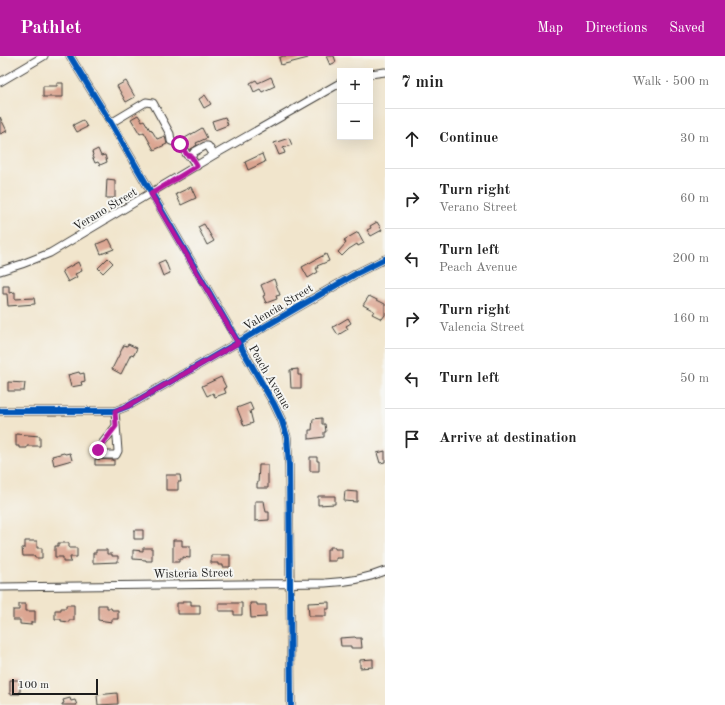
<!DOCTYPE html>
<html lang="en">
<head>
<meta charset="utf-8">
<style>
	:root { --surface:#fff; --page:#f6f6f6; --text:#222; --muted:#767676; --line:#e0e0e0; --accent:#b5179e }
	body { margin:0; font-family:"Old Standard TT",serif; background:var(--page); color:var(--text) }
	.controls { position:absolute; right:12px; top:12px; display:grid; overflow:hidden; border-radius:0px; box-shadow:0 4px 16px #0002 }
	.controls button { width:36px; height:36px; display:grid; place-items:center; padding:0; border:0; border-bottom:1px solid var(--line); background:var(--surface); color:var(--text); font:20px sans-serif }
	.scale { position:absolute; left:12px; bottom:10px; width:86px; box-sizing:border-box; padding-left:4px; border:2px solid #1c1c1c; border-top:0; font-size:11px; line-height:14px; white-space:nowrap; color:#1c1c1c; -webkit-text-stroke:3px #f6f6f2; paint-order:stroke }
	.stop { position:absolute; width:12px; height:12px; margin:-9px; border:3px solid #b5179e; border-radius:50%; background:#fff }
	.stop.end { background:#b5179e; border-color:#fff; box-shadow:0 1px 4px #0008 }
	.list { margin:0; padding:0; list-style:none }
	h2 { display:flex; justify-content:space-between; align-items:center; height:52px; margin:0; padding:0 16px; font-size:17px }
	h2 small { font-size:13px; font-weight:400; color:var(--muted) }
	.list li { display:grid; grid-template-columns:26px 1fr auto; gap:12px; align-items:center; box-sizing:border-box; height:60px; padding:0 16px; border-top:1px solid var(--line) }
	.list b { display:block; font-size:15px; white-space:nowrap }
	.list p { margin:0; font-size:13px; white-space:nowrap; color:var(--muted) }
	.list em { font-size:13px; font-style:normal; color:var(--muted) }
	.icon { flex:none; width:22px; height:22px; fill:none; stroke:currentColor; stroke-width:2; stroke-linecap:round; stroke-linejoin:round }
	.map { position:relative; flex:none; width:385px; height:649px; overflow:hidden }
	header { display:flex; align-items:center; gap:24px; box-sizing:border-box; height:56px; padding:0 20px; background:var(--accent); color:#fff }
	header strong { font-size:19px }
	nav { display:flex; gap:22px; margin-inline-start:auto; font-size:14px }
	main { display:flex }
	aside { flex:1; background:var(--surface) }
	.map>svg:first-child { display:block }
	.building { fill:#dba591 }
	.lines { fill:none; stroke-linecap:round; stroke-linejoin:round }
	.minor-casing { stroke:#3c3a36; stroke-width:9 }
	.minor { stroke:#fff; stroke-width:7 }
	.cycleway-casing { stroke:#f6f6f2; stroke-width:8 }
	.cycleway { stroke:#0057b8; stroke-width:6 }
	.route { stroke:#b5179e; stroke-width:5 }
	.labels { text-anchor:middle; stroke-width:4; stroke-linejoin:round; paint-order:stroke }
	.street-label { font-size:12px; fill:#1c1c1c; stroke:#f6f6f2 }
</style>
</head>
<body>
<header>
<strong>Pathlet</strong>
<nav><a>Map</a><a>Directions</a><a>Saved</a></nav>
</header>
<main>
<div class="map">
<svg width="385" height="649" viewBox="0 0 385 649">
	<rect width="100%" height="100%" fill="#f6f6f2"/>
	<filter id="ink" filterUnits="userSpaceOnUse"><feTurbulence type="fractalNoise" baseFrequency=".025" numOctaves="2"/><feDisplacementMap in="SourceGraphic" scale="8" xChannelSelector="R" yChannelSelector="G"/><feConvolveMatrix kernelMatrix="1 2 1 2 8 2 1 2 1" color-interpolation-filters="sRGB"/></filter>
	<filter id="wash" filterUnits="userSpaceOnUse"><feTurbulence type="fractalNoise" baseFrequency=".012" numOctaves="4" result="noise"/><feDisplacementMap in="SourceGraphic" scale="16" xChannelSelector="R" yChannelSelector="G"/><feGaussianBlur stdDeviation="0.9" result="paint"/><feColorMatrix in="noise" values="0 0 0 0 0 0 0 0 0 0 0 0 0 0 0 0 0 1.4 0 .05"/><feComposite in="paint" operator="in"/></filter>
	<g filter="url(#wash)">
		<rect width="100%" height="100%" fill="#f1e5cc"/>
		<g id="blocks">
			<path class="building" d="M283 0H308V2L281 9 279 2Z
				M326 0H334L336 6 330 9Z
				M271 21 275 30 262 36 260 33 254 36 250 27 256 24 258 27Z
				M126 25 135 41 126 46 117 30Z
				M57 27H63V41H43V30H57Z
				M205 39 211 48 204 52 199 43Z
				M138 59 142 65 144 64 150 74 151 73 157 83 165 80 167 88 154 94 144 76 140 78 131 63Z
				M0 61 7 75 0 78Z
				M225 61 228 69 215 74 212 65Z
				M83 64 87 71 77 76 73 69Z
				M202 72 207 82 196 87 197 89 190 94 186 88H188L185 82Z
				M289 82 292 89 283 92 285 97 279 99 274 87Z
				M98 93 101 100 105 99 107 106 100 109 98 106 95 107 92 100 93 99 92 96Z
				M262 98 265 106 248 114 245 106Z
				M107 123 115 124V142H106Z
				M191 131 196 142 181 149 176 138Z
				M377 166 382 174 371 180 367 174 371 172 370 170Z
				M204 168 214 185 207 189 198 171Z
				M358 176 364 187 358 190 357 188 349 193 342 200 338 196 346 187 344 184Z
				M109 183 114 193 101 198 97 188Z
				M326 198 329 205 317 210 318 212H316L318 216 308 222 302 211Z
				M108 202 113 207 103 217 98 212Z
				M165 204 170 217 163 220 158 207Z
				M78 206 82 215 75 218 77 221 68 226 62 215Z
				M274 223 280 239 276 240 277 243 266 247 263 240 265 239 261 229Z
				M3 230H9V237L15 236V243L34 242 35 248 8 250 7 238H3Z
				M369 240 385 248V259L382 263 372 258 374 255 363 249Z
				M348 262 351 267 346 270 348 273 338 279 333 271Z
				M128 288 137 292 134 299 131 298 121 318 112 313 124 289 127 290Z
				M298 313V319H301V332H291L290 314Z
				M79 316 80 318 84 317 85 325 81 326 82 329 71 331 68 319Z
				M221 321 226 331 224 332 226 337 215 341 213 337 207 340 202 330Z
				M8 326 25 327 24 335H8Z
				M250 347 253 354 250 355 253 367 244 370 237 352Z
				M322 362V368H325L326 376H324V381L309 383V374H312L313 363Z
				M16 378 40 380V390H27V392H19V390H16Z
				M385 395V406L380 407 377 397Z
				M64 397 65 398 70 397 72 404 54 409 52 400Z
				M310 401H317V405H319V415H310Z
				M95 403 114 404V409H95Z
				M259 409H268V432H257V427H258Z
				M166 419H180L181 426H178V434H166Z
				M345 435 357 436V446L344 445Z
				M318 440H335V448L318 449Z
				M255 445H264L266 456H269V464L255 465Z
				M134 474H143V483H134Z
				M173 484H182V490H190V502L183 501V503H179V506H173Z
				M25 485H37V492H42V502H35V500H23L22 492H25Z
				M58 487H69V492H77V501H70L71 506H63V501H55V490H58Z
				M330 491H335V493H342V502H336V505H327V493H330Z
				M143 492H152V505H146V504L133 503V494L143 495Z
				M96 494H107V498H112V500H118V506L93 507V497H96Z
				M211 499H230V511H223V509H218V507H211Z
				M183 545H191V549H200V558H177V547H183Z
				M329 546V553H326V560H309L308 547Z
				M219 547H242V559H234V555H219Z
				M250 547H257V549H266V561L251 562Z
				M19 548H26V555H35V566H31V569L20 568V564H13V554H19Z
				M66 549H74V564H69V566L61 565V563H55V554H61V552H66Z
				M98 549H107V552H111L112 554H118V563H112V566L98 564Z
				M355 581 356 582H361L362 592H351V590H341L340 582Z
				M373 603V611L360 612V604Z
				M10 624H20V638H10Z
				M117 637 118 648 98 649 97 639Z
				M70 642 71 645 75 644 77 649H62V648L64 647 63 644Z"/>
		</g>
	</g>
	<g filter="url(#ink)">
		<use href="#blocks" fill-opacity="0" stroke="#3c3a36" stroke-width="1"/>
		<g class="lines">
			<defs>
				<path id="minor" d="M70 0 111 67 274 348 282 365 287 381 289 409 291 649
					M370 18 385 16
					M0 26 44 0
					M111 67 146 46 153 47 170 78 171 85 180 88 187 99 191 100
					M197 110 191 102 194 96 205 90H208L214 99
					M0 215 22 208 50 197 214 99 340 27
					M0 355H115L128 350 359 216 385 203
					M115 355 118 395 116 399H98L97 398V394L116 370
					M0 531 325 527C346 526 366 523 385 515"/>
			</defs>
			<use href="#minor" class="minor-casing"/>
			<use href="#minor" class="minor"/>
			<defs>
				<path id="cycleway" d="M70 0 111 67 274 348 282 365 287 381 289 409 291 649
					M0 355H115L128 350 359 216 385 203"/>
			</defs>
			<use href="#cycleway" class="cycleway-casing"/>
			<use href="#cycleway" class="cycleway"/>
		</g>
	</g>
	<g class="lines" filter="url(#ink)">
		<path class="route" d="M98 394 116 370 115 355 128 350 238 287 151 138 197 110 191 100 187 99 180 88"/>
	</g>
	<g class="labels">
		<g class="street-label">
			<text transform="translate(105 153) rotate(-31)" y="4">Verano Street</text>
			<text transform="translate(278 251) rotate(-31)" y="4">Valencia Street</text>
			<text transform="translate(270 321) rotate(60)" y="4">Peach Avenue</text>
			<text transform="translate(193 517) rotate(-1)" y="4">Wisteria Street</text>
		</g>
	</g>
</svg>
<div class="controls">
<button>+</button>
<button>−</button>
</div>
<div class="scale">100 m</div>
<div class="stop" style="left:180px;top:88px"></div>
<div class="stop end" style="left:98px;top:394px"></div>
</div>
<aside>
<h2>7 min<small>Walk · 500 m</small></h2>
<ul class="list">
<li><svg class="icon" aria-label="ahead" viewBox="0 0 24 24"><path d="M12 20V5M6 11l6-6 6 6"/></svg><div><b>Continue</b></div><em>30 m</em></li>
<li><svg class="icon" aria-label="right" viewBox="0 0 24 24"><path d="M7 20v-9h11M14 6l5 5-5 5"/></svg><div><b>Turn right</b><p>Verano Street</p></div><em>60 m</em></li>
<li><svg class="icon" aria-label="left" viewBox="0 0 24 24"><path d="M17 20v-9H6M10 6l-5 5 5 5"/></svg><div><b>Turn left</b><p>Peach Avenue</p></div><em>200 m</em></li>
<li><svg class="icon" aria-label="right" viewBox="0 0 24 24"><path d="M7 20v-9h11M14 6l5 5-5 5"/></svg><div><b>Turn right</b><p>Valencia Street</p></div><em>160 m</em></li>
<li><svg class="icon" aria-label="left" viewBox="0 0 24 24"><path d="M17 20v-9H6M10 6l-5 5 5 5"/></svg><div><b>Turn left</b></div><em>50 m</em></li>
<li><svg class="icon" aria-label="arrive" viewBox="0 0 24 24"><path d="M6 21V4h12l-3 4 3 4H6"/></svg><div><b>Arrive at destination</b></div></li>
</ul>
</aside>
</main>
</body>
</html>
